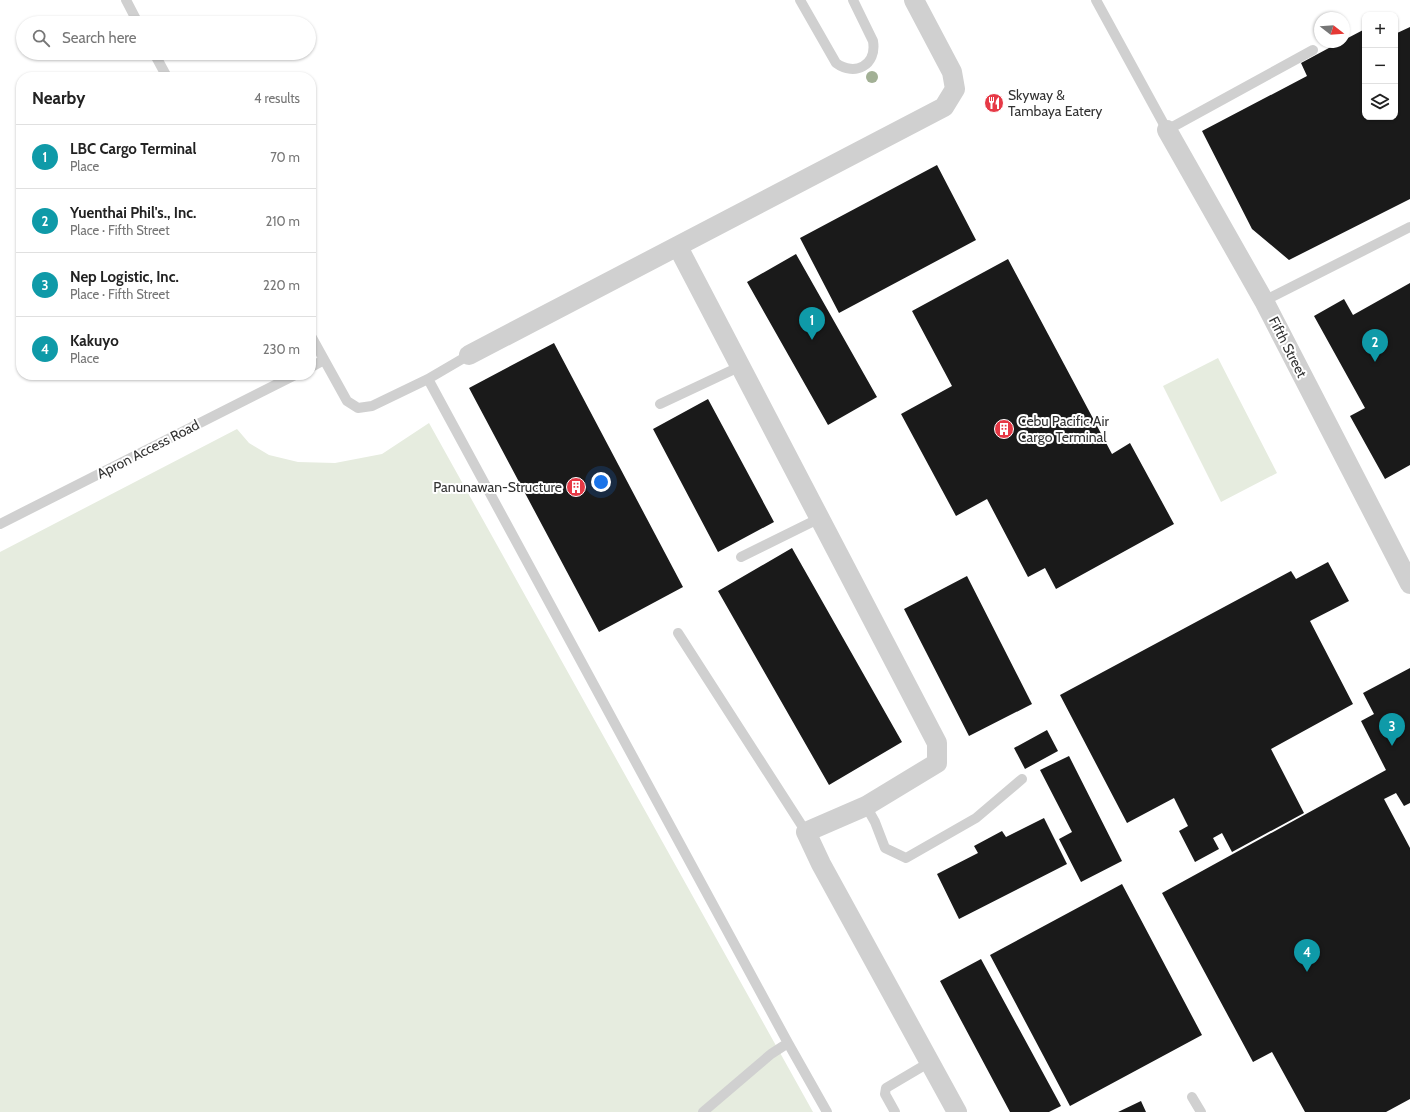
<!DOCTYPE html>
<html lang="en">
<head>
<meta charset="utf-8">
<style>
	:root { --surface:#fff; --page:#f2f2f2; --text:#222; --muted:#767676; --line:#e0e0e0; --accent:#7c3aed }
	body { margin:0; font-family:Cabin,sans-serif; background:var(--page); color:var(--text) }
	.controls { position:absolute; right:12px; top:12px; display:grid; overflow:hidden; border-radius:8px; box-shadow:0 1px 3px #0004 }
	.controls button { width:36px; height:36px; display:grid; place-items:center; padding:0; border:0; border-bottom:1px solid var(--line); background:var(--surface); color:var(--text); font:20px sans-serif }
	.compass { position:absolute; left:1314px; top:12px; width:36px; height:36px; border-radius:50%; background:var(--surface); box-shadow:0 1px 3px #0004; rotate:107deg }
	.you { position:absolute; left:601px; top:482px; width:14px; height:14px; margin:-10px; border:3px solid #fff; border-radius:50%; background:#1a73e8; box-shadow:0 0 0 6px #1a73e833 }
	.badge { display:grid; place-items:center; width:26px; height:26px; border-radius:50%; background:var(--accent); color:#fff; font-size:13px; font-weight:700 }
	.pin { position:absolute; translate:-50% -33px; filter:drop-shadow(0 1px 2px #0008) }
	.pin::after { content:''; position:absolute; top:21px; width:14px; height:12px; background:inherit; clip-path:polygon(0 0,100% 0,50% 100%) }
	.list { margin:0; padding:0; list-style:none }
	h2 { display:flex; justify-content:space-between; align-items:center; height:52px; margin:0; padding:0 16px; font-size:17px }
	h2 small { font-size:13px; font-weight:400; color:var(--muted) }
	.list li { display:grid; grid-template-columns:26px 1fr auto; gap:12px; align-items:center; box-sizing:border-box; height:64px; padding:0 16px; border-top:1px solid var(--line) }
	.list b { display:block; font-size:15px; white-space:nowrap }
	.list p { margin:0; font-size:13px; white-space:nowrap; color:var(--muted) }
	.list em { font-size:13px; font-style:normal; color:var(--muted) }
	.icon { flex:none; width:22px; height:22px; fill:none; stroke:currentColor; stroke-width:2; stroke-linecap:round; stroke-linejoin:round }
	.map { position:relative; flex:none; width:1410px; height:1112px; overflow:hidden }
	.search { position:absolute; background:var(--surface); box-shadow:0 1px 3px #0004; left:16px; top:16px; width:300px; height:44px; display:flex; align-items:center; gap:10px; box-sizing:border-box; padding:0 14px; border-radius:22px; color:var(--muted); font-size:15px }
	.panel { position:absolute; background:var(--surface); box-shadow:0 1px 3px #0004; left:16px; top:72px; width:300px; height:308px; border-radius:16px }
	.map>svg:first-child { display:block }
	.green { fill:#e6ecdf }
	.building { fill:#1a1a1a }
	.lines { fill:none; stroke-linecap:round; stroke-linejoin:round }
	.lane { stroke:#d0d0d0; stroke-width:10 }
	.street { stroke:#d0d0d0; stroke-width:20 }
	.tree { fill:#a2b095 }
	.labels { text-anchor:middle; stroke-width:4; stroke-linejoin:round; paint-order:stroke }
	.poi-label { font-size:14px; fill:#333; stroke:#fff; text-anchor:start }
	.street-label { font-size:14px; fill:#333; stroke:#fff }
</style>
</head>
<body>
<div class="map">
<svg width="1410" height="1112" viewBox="0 0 1410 1112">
	<rect width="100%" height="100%" fill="#fff"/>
	<path class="green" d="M1218 358 1277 473 1221 502 1163 386Z
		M429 423 813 1112H0V552L237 429 249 443 269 455 298 462 335 463 382 454Z"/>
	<path class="building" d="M1410 27V199L1289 260 1252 229 1202 131 1307 76 1301 63 1340 42H1344V40L1365 29V117H1395V34Z
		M937 165 976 240 839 313 800 238Z
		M796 254 877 397 828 425 747 282Z
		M1008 259 1112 454 1130 443 1174 524 1056 589 1045 568 1028 577 987 499 956 516 901 414 952 386 912 311Z
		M1410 283V465L1385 479 1350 416 1365 408 1314 316 1344 299 1353 315Z
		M554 343 683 587 599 632 469 388Z
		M708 399 774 522 718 552 653 429Z
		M792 548 902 742 829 785 718 591Z
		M1328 562 1349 601 1310 621 1353 704 1271 749 1304 813 1232 852 1222 833 1213 838 1219 849 1195 862 1179 831 1188 826 1174 798 1127 823 1060 695 1291 571 1296 579Z
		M967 576 1032 704 969 736 904 609Z
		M1410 668V803L1404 806 1396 793 1384 799 1410 848V1099L1386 1112H1305L1272 1052 1253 1062 1162 893 1386 770 1361 721 1374 714 1363 693Z
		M1047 730 1058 751 1025 769 1014 748Z
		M1069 756 1122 861 1081 882 1059 839 1072 832 1040 770Z
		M1044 818 1067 864 959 919 937 874 978 853 974 846 1002 831 1006 837Z
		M1122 884 1202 1035 1070 1106 990 955Z
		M981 959 1061 1106 1049 1112H1010L940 981Z
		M1141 1101 1146 1112H1118Z"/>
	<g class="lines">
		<path class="lane" d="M126 0 138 23
			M800 0 836 63C855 77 877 65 873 41L853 0
			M1096 0 1167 130 1313 50
			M154 53 167 77
			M1264 301 1410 227
			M311 336 347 401 358 408 372 406 428 379 469 355
			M311 367 324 360
			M428 379 788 1043 827 1112
			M660 404 741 366
			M0 524 295 375
			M741 557 820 518
			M678 633 806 832
			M866 806 875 822 885 848 906 858 976 818 1022 779
			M1192 1097 1201 1112
			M703 1112 771 1054 788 1043
			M895 1112 885 1094 886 1088 930 1062"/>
		<path class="street" d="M1167 130 1264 301 1410 584
			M678 247 937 743V763L866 806 806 832 821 864 957 1112
			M469 355 944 107 955 89 952 72 914 0"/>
	</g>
	<circle class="tree" cx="872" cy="77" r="6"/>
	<defs>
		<symbol id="restaurant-disc" viewBox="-11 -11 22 22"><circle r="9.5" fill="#e63946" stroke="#fff"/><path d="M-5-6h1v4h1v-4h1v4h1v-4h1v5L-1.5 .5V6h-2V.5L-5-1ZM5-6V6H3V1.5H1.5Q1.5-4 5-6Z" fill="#fff"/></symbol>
		<symbol id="building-disc" viewBox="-11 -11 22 22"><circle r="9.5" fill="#e63946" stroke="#fff"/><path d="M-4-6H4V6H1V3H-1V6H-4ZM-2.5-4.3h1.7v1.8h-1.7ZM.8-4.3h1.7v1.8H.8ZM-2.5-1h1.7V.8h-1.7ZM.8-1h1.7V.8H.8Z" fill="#fff"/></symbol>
	</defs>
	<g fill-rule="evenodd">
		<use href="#restaurant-disc" x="983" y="92" width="22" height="22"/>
		<use href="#building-disc" x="993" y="418" width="22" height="22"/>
		<use href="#building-disc" x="565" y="476" width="22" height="22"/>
	</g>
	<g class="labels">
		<g class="poi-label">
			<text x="1008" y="100">Skyway &amp;<tspan x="1008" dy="16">Tambaya Eatery</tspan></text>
			<text x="1018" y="426">Cebu Pacific Air<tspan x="1018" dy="16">Cargo Terminal</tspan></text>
			<text x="562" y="492" text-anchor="end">Panunawan-Structure</text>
		</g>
		<g class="street-label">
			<text transform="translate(1288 347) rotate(63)" y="5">Fifth Street</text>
			<text transform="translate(148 449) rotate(-27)" y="5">Apron Access Road</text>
		</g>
	</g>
</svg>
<div class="controls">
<button>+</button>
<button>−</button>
<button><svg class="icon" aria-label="layers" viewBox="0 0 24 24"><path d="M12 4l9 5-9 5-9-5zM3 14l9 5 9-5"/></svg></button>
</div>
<svg class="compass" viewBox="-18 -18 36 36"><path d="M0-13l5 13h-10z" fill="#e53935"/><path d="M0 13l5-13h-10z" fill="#767676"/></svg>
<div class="you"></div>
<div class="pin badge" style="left:812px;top:340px;background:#0f9aa8">1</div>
<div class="pin badge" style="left:1375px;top:362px;background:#0f9aa8">2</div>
<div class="pin badge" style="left:1392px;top:746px;background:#0f9aa8">3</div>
<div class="pin badge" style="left:1307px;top:972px;background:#0f9aa8">4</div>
<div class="search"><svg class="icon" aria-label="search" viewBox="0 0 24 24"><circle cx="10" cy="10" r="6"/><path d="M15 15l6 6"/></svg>Search here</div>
<section class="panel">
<h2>Nearby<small>4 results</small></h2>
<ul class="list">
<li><span class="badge" style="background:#0f9aa8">1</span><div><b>LBC Cargo Terminal</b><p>Place</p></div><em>70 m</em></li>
<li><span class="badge" style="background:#0f9aa8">2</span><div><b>Yuenthai Phil's., Inc.</b><p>Place · Fifth Street</p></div><em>210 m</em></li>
<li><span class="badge" style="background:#0f9aa8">3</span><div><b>Nep Logistic, Inc.</b><p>Place · Fifth Street</p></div><em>220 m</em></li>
<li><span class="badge" style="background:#0f9aa8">4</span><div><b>Kakuyo</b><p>Place</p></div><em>230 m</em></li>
</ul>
</section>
</div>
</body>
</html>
